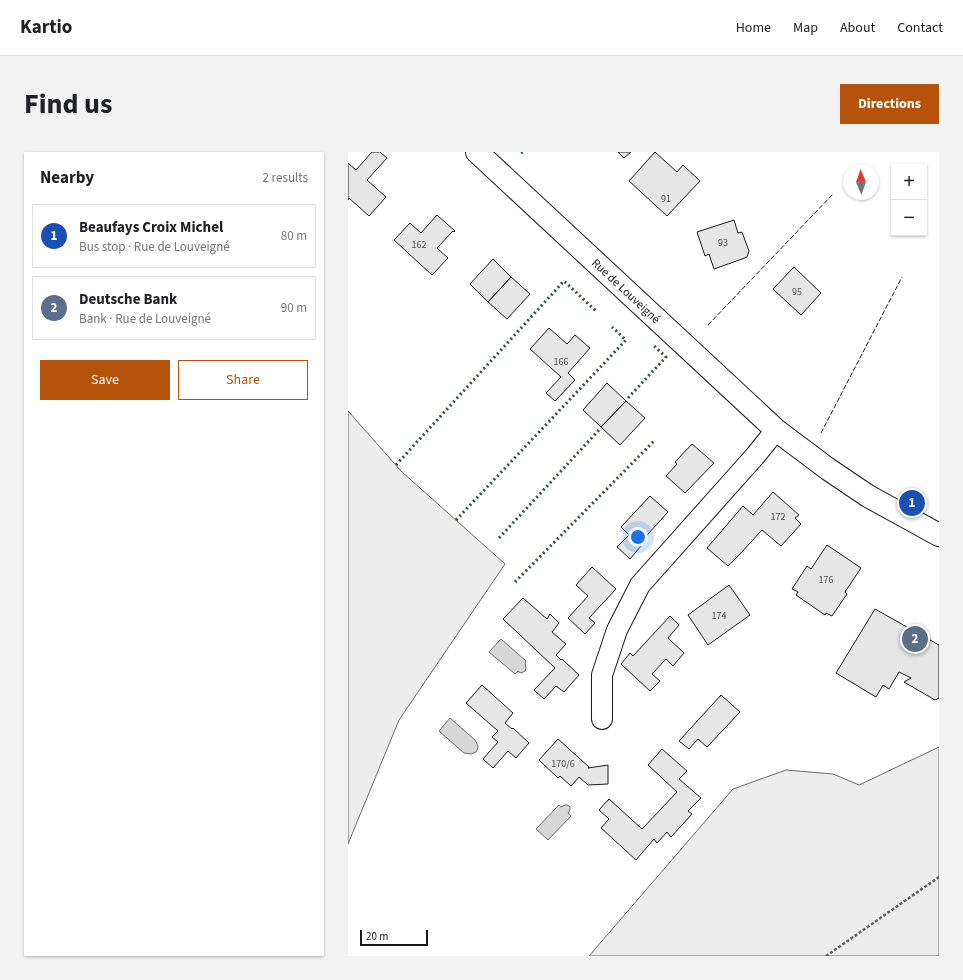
<!DOCTYPE html>
<html lang="en">
<head>
<meta charset="utf-8">
<style>
	:root { --surface:#fff; --page:#f2f2f2; --text:#202124; --muted:#757577; --line:#e0e0e0; --accent:#b45309 }
	body { margin:0; font-family:"Source Sans 3",sans-serif; background:var(--page); color:var(--text) }
	.controls { position:absolute; right:12px; top:12px; display:grid; overflow:hidden; border-radius:0px; box-shadow:0 1px 3px #0004 }
	.controls button { width:36px; height:36px; display:grid; place-items:center; padding:0; border:0; border-bottom:1px solid var(--line); background:var(--surface); color:var(--text); font:20px sans-serif }
	.compass { position:absolute; left:495px; top:12px; width:36px; height:36px; border-radius:50%; background:var(--surface); box-shadow:0 1px 3px #0004; rotate:358deg }
	.scale { position:absolute; left:12px; bottom:10px; width:68px; box-sizing:border-box; padding-left:4px; border:2px solid #1a1a1a; border-top:0; font-size:11px; line-height:14px; white-space:nowrap; color:#1a1a1a; -webkit-text-stroke:3px #fff; paint-order:stroke }
	.you { position:absolute; left:290px; top:385px; width:14px; height:14px; margin:-10px; border:3px solid #fff; border-radius:50%; background:#1a73e8; box-shadow:0 0 0 6px #1a73e833 }
	.badge { display:grid; place-items:center; width:26px; height:26px; border-radius:50%; background:var(--accent); color:#fff; font-size:13px; font-weight:700 }
	.pin { position:absolute; translate:-50% -50%; border:2px solid #fff; box-shadow:0 1px 4px #0006 }
	.list { margin:0; padding:0; list-style:none }
	h2 { display:flex; justify-content:space-between; align-items:center; height:52px; margin:0; padding:0 16px; font-size:17px }
	h2 small { font-size:13px; font-weight:400; color:var(--muted) }
	.list li { display:grid; grid-template-columns:26px 1fr auto; gap:12px; align-items:center; box-sizing:border-box; height:64px; margin:0 8px 8px; padding:0 8px; border:1px solid var(--line); border-radius:0px }
	.list b { display:block; font-size:15px; white-space:nowrap }
	.list p { margin:0; font-size:13px; white-space:nowrap; color:var(--muted) }
	.list em { font-size:13px; font-style:normal; color:var(--muted) }
	.actions { display:flex; gap:8px; padding:12px 16px }
	.actions a { flex:1; padding:9px 0; border:1px solid var(--accent); border-radius:0px; text-align:center; font-size:14px; color:var(--accent) }
	.actions .main { background:var(--accent); color:#fff }
	.map { position:relative; flex:none; width:591px; height:804px; overflow:hidden; border-radius:0px }
	header { display:flex; align-items:center; gap:24px; box-sizing:border-box; height:56px; padding:0 20px; background:var(--surface); border-bottom:1px solid var(--line) }
	header strong { font-size:19px }
	nav { display:flex; gap:22px; margin-inline-start:auto; font-size:14px }
	.intro { display:flex; align-items:center; justify-content:space-between; box-sizing:border-box; height:96px; padding:0 24px }
	h1 { margin:0; font-size:28px }
	.button { padding:10px 18px; border-radius:0px; background:var(--accent); color:#fff; font-size:14px; font-weight:700 }
	main { display:flex; gap:24px; padding:0 24px }
	aside { flex:1; background:var(--surface); border-radius:0px; box-shadow:0 1px 3px #0004 }
	.map>svg:first-child { display:block }
	.built { fill:#ededed; stroke:#6a6a6a }
	.water { fill:#d7d7d7; stroke:#6a6a6a }
	.building { fill:#e6e6e6; stroke:#1a1a1a }
	.lines { fill:none; stroke-linecap:round; stroke-linejoin:round }
	.street-casing { stroke:#1a1a1a; stroke-width:22 }
	.primary-casing { stroke:#1a1a1a; stroke-width:24 }
	.path { stroke:#5f5f5f; stroke-width:2.5; stroke-dasharray:3 2; stroke-linecap:butt }
	.street { stroke:#fff; stroke-width:20 }
	.primary { stroke:#fff; stroke-width:22 }
	.hedge { stroke:#2b5a34; stroke-width:3; stroke-dasharray:2 3; stroke-linecap:butt }
	.fence { stroke:#1a1a1a; stroke-width:1; stroke-dasharray:5 2; stroke-linecap:butt }
	.labels { text-anchor:middle; stroke-width:3; stroke-linejoin:round; paint-order:stroke }
	.number-label { font-size:10px; fill:#4d4d4d }
	.street-label { font-size:12px; fill:#1a1a1a; stroke:#fff }
</style>
</head>
<body>
<header>
<strong>Kartio</strong>
<nav><a>Home</a><a>Map</a><a>About</a><a>Contact</a></nav>
</header>
<div class="intro"><h1>Find us</h1><a class="button">Directions</a></div>
<main>
<aside>
<h2>Nearby<small>2 results</small></h2>
<ul class="list">
<li><span class="badge" style="background:#1a4fb4">1</span><div><b>Beaufays Croix Michel</b><p>Bus stop · Rue de Louveigné</p></div><em>80 m</em></li>
<li><span class="badge" style="background:#5c6f8a">2</span><div><b>Deutsche Bank</b><p>Bank · Rue de Louveigné</p></div><em>90 m</em></li>
</ul>
<div class="actions"><a class="main">Save</a><a>Share</a></div>
</aside>
<div class="map">
<svg width="591" height="804" viewBox="0 0 591 804">
	<rect width="100%" height="100%" fill="#fff"/>
	<path class="built" d="M0 259 53 319 157 412 51 568 0 692Z
		M591 595V804H241L385 637 438 618 485 622 511 633Z"/>
	<path class="water" d="M153 487 178 509 177 511 178 516 177 519 173 521 170 519 167 522 141 500Z
		M102 566 127 588C130 593 131 595 128 600L123 602 116 601 91 579Z
		M211 653 213 655 217 653H220L222 655V658L220 661 223 664 200 688 188 677Z"/>
	<path class="building" d="M24 0H32L39 6 19 28 38 45 21 64 1 46 0 48V11L8 18Z
		M270 0H283L276 6Z
		M307 0 329 20 335 13 352 29 319 64 281 29Z
		M89 63 107 79 106 80 105 79 89 96 100 106 84 123 46 88 62 71 73 81Z
		M386 68 390 81 394 80 401 99 399 105 394 107 366 117 361 102 357 104 349 80Z
		M145 107 163 125 140 150 122 132Z
		M446 115 473 141 453 163 425 137Z
		M163 125 182 142 159 167 140 150Z
		M201 176 219 192 227 183 242 196 220 221 227 228 207 249 198 241 213 225 182 197Z
		M259 231 278 249 253 275 235 258Z
		M278 249 297 266 272 293 253 275Z
		M344 292 366 311 337 341 318 324 329 312 327 310Z
		M425 340 451 363 447 366 453 372 433 394 414 378 392 402 380 414 359 396 395 354 405 363Z
		M302 344 320 360 291 392 293 394 282 407 269 395 281 383 273 375Z
		M479 393 513 416 497 440 499 442 484 464 478 461 477 463 448 443 450 440 444 437 459 414 463 417Z
		M244 415 268 437 241 466 247 471 237 482 220 466 240 444 228 433Z
		M381 433 402 463 360 493 340 463Z
		M175 446 199 467 202 462 211 471 204 480 218 492 208 503 213 508 214 507 231 523 216 540 208 534 196 547 186 538 207 516 155 467Z
		M527 457 591 493V546L587 548 556 530 563 526 551 520 541 537 535 533 528 545 488 521Z
		M322 464 331 473 320 486 336 501 325 514 318 507 304 522 312 529 302 539 273 512 282 501 285 504Z
		M134 533 165 561 157 571 164 577 165 576 181 591 168 606 160 599 145 616 135 607 150 590 144 585 150 579 118 551Z
		M373 543 392 560 359 595 350 587 341 597 331 589Z
		M210 587 241 615 240 616 260 613V632L240 633 231 625 223 634 212 624 210 626 191 608Z
		M314 597 339 619 331 627 353 646 340 659 344 662 323 685 319 680 309 691 306 687 288 708 253 676 261 667 251 658 261 647 294 677 329 640 300 613Z"/>
	<g class="lines">
		<defs>
			<path id="street" d="M254 567V523L269 478 292 433 407 304 428 278"/>
			<path id="primary" d="M129 0 428 278 480 317 520 344 591 383"/>
		</defs>
		<use href="#street" class="street-casing"/>
		<use href="#primary" class="primary-casing"/>
		<path class="path" d="M478 804 591 725"/>
		<use href="#street" class="street"/>
		<use href="#primary" class="primary"/>
		<path class="hedge" d="M173 1 175 0
			M280 246 318 205 304 192
			M48 313 216 129 249 160
			M108 368 278 188 264 175
			M151 386 251 278
			M167 430 306 289"/>
		<path class="fence" d="M360 173 485 42
			M473 281 554 125"/>
	</g>
	<g class="labels">
		<g class="number-label">
			<text x="318" y="50">91</text>
			<text x="375" y="94">93</text>
			<text x="71" y="96">162</text>
			<text x="449" y="143">95</text>
			<text x="213" y="213">166</text>
			<text x="430" y="368">172</text>
			<text x="478" y="431">176</text>
			<text x="371" y="467">174</text>
			<text x="215" y="615">170/6</text>
		</g>
		<g class="street-label">
			<text transform="translate(278 139) rotate(43)" y="4">Rue de Louveigné</text>
		</g>
	</g>
</svg>
<div class="controls">
<button>+</button>
<button>−</button>
</div>
<svg class="compass" viewBox="-18 -18 36 36"><path d="M0-13l5 13h-10z" fill="#e53935"/><path d="M0 13l5-13h-10z" fill="#757577"/></svg>
<div class="scale">20 m</div>
<div class="you"></div>
<div class="pin badge" style="left:564px;top:351px;background:#1a4fb4">1</div>
<div class="pin badge" style="left:567px;top:487px;background:#5c6f8a">2</div>
</div>
</main>
</body>
</html>
